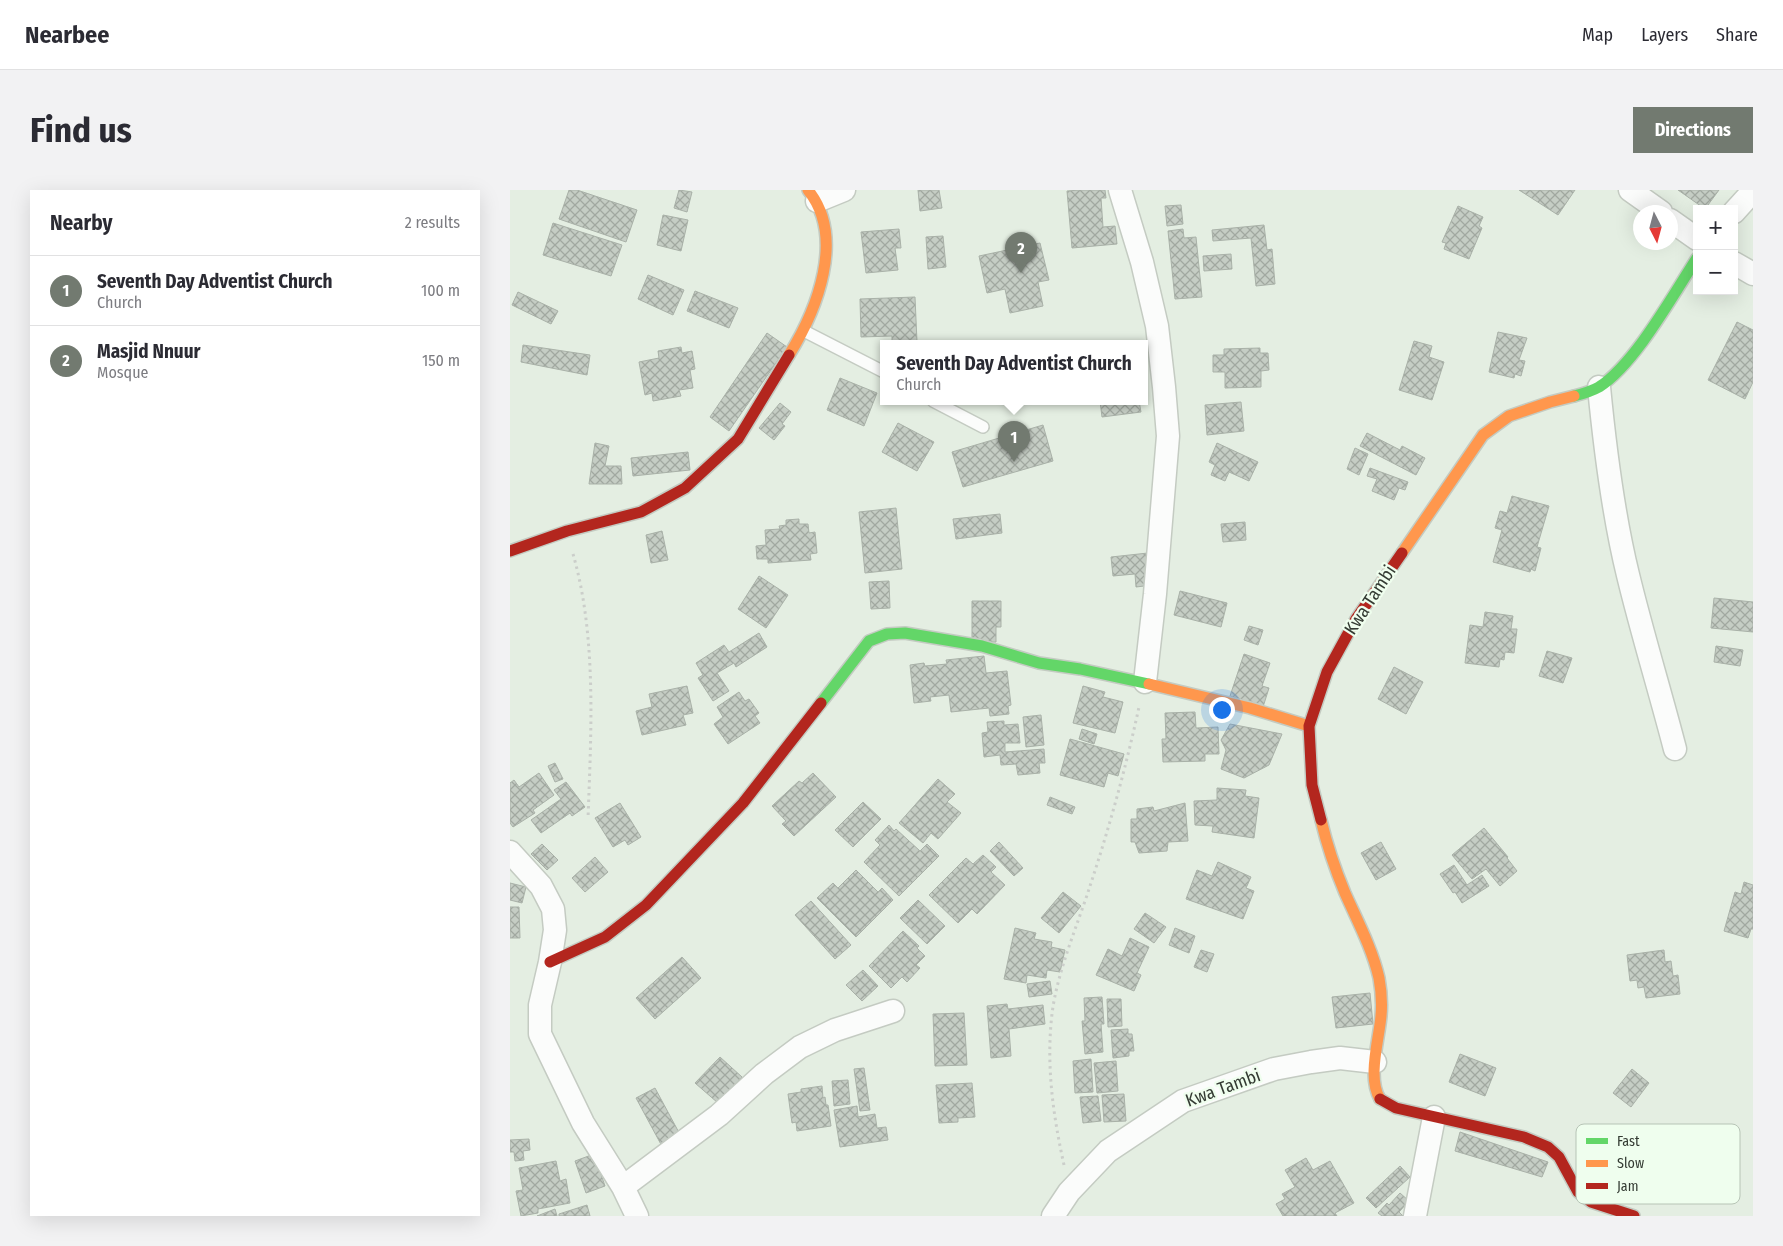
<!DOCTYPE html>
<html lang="en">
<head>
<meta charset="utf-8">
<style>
	:root { --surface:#fff; --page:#f2f2f3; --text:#2b2b33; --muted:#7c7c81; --line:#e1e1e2; --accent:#727a70 }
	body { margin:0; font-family:"Fira Sans Condensed",sans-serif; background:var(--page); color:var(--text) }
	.controls { position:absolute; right:15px; top:15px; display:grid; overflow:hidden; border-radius:0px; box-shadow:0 5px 20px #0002 }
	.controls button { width:45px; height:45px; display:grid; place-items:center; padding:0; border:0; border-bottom:1px solid var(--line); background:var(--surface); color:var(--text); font:25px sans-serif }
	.compass { position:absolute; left:1123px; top:15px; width:45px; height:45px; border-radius:50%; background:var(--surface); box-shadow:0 5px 20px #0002; rotate:174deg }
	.you { position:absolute; left:711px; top:519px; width:18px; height:18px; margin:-12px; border:4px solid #fff; border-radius:50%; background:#1a73e8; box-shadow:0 0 0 8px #1a73e833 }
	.badge { display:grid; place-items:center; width:32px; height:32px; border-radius:50%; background:var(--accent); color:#fff; font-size:16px; font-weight:700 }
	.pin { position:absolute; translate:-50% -41px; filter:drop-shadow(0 1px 2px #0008) }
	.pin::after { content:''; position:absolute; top:26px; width:18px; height:15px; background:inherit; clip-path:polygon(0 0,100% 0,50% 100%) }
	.popup { position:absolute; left:370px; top:150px; width:268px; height:65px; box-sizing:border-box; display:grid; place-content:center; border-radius:0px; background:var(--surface); filter:drop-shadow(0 1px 4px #0005); font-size:16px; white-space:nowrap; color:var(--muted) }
	.popup b { font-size:19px; color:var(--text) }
	.popup::after { content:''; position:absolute; left:50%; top:100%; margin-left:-10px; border:10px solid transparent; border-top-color:var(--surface) }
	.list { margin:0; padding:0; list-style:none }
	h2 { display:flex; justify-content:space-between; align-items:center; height:65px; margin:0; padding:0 20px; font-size:21px }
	h2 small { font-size:16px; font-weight:400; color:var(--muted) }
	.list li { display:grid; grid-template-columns:32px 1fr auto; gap:15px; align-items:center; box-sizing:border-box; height:70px; padding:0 20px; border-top:1px solid var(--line) }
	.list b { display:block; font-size:19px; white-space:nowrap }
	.list p { margin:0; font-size:16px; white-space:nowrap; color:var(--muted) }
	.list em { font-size:16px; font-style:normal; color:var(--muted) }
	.map { position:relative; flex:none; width:1243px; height:1026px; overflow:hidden; border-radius:0px }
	header { display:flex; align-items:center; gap:30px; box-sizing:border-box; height:70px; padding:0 25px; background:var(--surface); border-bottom:1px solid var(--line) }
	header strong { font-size:24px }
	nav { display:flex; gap:28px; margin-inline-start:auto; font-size:18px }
	.intro { display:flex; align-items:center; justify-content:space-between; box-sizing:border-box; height:120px; padding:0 30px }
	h1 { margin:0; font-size:35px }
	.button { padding:12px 22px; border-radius:0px; background:var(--accent); color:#fff; font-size:18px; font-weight:700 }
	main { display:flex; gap:30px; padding:0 30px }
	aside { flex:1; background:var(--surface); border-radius:0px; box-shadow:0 5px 20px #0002 }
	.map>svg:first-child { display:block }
	.building { fill:url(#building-cross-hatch); stroke:#a9b1a8 }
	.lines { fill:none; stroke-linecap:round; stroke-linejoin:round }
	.lane-casing { stroke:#c4cbc2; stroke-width:14 }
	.street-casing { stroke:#c4cbc2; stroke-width:25 }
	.fast-casing { stroke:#c4cbc2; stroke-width:14 }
	.slow-casing { stroke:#c4cbc2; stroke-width:14 }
	.jam-casing { stroke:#c4cbc2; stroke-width:14 }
	.path { stroke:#cbceca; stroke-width:3; stroke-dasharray:2.5 4; stroke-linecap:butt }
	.lane { stroke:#fbfcfb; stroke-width:11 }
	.street { stroke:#fbfcfb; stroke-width:22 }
	.fast { stroke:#63d668; stroke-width:11 }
	.slow { stroke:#ff974d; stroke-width:11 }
	.jam { stroke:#b3261e; stroke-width:11 }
	.labels { text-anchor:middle; stroke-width:4.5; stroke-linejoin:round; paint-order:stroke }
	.street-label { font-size:18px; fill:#343b33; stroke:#effeee }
	.key { fill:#effeee; stroke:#b7c4b6; stroke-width:1 }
	.key-label { font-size:14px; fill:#343b33 }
</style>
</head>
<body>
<header>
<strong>Nearbee</strong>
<nav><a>Map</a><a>Layers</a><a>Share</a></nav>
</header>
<div class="intro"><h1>Find us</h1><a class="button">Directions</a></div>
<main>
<aside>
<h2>Nearby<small>2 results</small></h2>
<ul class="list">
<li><span class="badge">1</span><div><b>Seventh Day Adventist Church</b><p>Church</p></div><em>100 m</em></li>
<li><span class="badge">2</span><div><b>Masjid Nnuur</b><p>Mosque</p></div><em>150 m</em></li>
</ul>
</aside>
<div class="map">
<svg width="1243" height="1026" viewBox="0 0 1243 1026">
	<defs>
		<pattern id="building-cross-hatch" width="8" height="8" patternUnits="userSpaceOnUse" patternTransform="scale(1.25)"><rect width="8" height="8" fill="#c5cdc4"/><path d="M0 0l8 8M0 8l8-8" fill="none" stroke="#a1a8a0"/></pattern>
	</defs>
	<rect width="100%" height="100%" fill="#e4eee2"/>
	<path class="building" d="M59 0H67L127 20 116 52 49 29Z
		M169 0 182 2 177 22 164 18Z
		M408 0H429L432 18 410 21Z
		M570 0H595L596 8H591L593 37 605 36 607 54 562 58 557 1Z
		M1009 0H1065L1048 25Z
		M1168 0H1209L1195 19Z
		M671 15 673 34 657 36 655 16Z
		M948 16 973 27 969 36 972 38 959 69 934 59 936 53 932 52Z
		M153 25 178 30 171 61 147 55Z
		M43 33 112 55 101 86 33 65Z
		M754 35 757 60 762 59 765 94 746 96 741 48 703 51 702 40Z
		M389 39 391 58H385L388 80 356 83 351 42Z
		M673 39 674 48 686 47 692 107 665 109 658 41Z
		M433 46 436 77 418 79 416 47Z
		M530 53 539 90 528 92 533 116 500 123 495 99 477 103 469 66Z
		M721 64 722 79 694 81 693 66Z
		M138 85 174 100 163 125 128 109Z
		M185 101 228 118 219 138 177 121Z
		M8 102 48 121 41 134 2 115Z
		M405 107 407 152 382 153V146L351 147 350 109Z
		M1227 132 1243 140V192L1235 209 1198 190Z
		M988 142 1017 148 1009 170 1015 171 1011 186 1005 184 1004 188 979 182Z
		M257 143 277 157 219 241 200 227Z
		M904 151 922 156 919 167 934 172 922 210 889 200Z
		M13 155 80 165 77 185 11 172Z
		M171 157 172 163 182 161 185 179 180 180 183 198 169 200 171 206 143 211 142 203 135 205 129 172 149 168 148 161Z
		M750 158V163H758L759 180 751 181V197L715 198V182H703V165H714V159Z
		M330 188 367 203 354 236 317 220Z
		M590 211H629L631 222 592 227Z
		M731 212 734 241 697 245 695 215Z
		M270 213 281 222 272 234 275 236 264 250 249 238Z
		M388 233 424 252 407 281 372 262Z
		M533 235 543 271 453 297 442 262Z
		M857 243 890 260 892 256 915 268 906 285 850 256Z
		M85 253 99 256 95 276H111L112 294H79Z
		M707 253 748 272 739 291 719 282 715 291 701 285 705 275 699 272Z
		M845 258 858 264 849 285 837 279Z
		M178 262 180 280 123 286 121 268Z
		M860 278 898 292 895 300 889 298 884 310 862 301 867 289 857 286Z
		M1002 306 1039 316 1027 357 1031 358 1025 381 1021 379 1020 382 983 372 992 340 985 338 990 321 997 323Z
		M386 318 392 379 355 383 349 322Z
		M490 324 492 343 446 349 443 329Z
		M289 329V334H298L299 343 305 342 307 363 300 364 301 370 258 373V369H247L246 356 256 355 255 340 270 339 269 336 276 335V330Z
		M735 332 736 350 713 352 711 334Z
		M152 341 158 370 141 373 136 345Z
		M638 363 642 395 626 397 625 384 603 386 601 367Z
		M249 386 278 405 256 438 228 419Z
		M379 391 380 418 361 419 359 392Z
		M670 401 717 413 711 437 664 425Z
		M1204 408 1243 412V442L1201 438Z
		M462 411H491V437H486V452L462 453Z
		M975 422 1003 426 1001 439H1007L1004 463 995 462 994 470 990 469 989 477 955 473 960 435 973 437Z
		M739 436 753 440 748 455 734 450Z
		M249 443 257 457 226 477 224 473 207 483 219 501 203 511 188 488 193 485 186 473 214 455 219 462Z
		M1206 456 1233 460 1230 476 1204 472Z
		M1037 461 1062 468 1053 493 1029 486Z
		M734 464 760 473 752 496 759 498 753 517 720 506Z
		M474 466 476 483 497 481 501 515 498 516 499 524 480 526 479 518 441 522 439 505 420 507 421 511 404 513 400 475 414 473 415 476 437 474 436 470Z
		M884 477 913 492 896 524 868 509Z
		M177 496 183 523 173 525 176 535 132 545 126 521 142 517 139 504Z
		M573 496 595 502 593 507 613 512 605 543 563 533Z
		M229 502 235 511 239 509 249 523 245 526 250 533 218 554 204 534 213 527 207 517Z
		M685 522 686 538 708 537 709 564H695V571L653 572 652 549H656L655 523Z
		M531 525 534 555 516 557 513 527Z
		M494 531V535L508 534 510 553H495V562L534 559 535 573H529L530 583 508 585 506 574 491 575 490 565 474 567 472 543 478 542 477 532Z
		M720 534 772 544 759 575 734 588 711 579 716 560 711 550Z
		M572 539 587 544 584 554 569 549Z
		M560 549 614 564 608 586 598 583 594 597 550 585Z
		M45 573 53 589 45 592 38 576Z
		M29 583 44 605 23 620 25 623 3 637 0 633V593L4 590 9 597Z
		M303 583 326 607 284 646 272 634 276 631 262 616 289 591 292 593Z
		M428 589 445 604 437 612 451 623 428 649 421 643 413 653 389 633Z
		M56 592 75 617 62 626 60 623 31 643 21 630 51 609 44 600Z
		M707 598 736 600 735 606 749 608 744 648 702 642 703 636 685 635 684 611 707 610Z
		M540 607 565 617 562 624 537 615Z
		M353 612 371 629 343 657 325 640Z
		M110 613 131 647 118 655 115 650 103 657 85 628Z
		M675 613 678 651 658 652 657 661 629 663 625 652H621V629H627V619L643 617 644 621Z
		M379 635 384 641 386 639 410 661 417 654 429 666 389 706 354 672 370 655 365 650Z
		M974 638 998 667 997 668 1007 681 990 696 976 679 962 689 942 665Z
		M489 652 513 678 504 686 480 661Z
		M871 652 886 679 866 690 851 663Z
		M32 654 48 670 37 680 21 664Z
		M473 665 486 677 481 682 495 695 467 724 462 719 448 733 419 705 456 668 463 674Z
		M85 667 98 682 75 702 62 688Z
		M708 672 741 687 736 698 744 701 733 729 676 709 687 680 702 686Z
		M944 675 957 695 972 685 979 696 952 713 945 702 943 703 930 684Z
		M346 680 368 702 372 698 383 710 346 747 307 708 323 693 328 698Z
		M1234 692 1243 695V739H1241L1238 748 1214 741 1225 702 1231 704Z
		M0 693 16 697 12 713 0 710Z
		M553 702 571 716 549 743 531 728Z
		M408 710 435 736 417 754 390 728Z
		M301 711 341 755 325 769 285 725Z
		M0 717H9L10 748H0Z
		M635 723 656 737 644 753 624 739Z
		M505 738 526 743 524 749 542 752 541 757 555 760 550 782 537 780 536 788 517 785 516 793 494 789Z
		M665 738 685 746 679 763 659 755Z
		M393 741 409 756 407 758 415 766 406 775 410 778 397 792 392 787 381 798 359 776Z
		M620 748 639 757 627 783 631 785 624 801 586 785 598 759 612 766Z
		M691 760 704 764 697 782 684 777Z
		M1154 760 1155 772 1161 771 1163 786 1168 785 1170 804 1136 808 1134 797 1128 798 1127 790 1120 791 1117 765Z
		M172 767 191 788 145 829 126 808Z
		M353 780 368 796 352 811 336 795Z
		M540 791 542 804 519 807 517 794Z
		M860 803 863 834 826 838 822 807Z
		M592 807 594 834H591L593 862 575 864 572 831H575L574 808Z
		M597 809H611L612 836 598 837Z
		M497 814 498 819 533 815 535 834 499 839 501 866 481 868 477 816Z
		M454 823 457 875 425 876 423 824Z
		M618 839V844H622L624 861H619V866L603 868 601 840Z
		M950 864 986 878 975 906 939 892Z
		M210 867 232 887 208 913 185 893Z
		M581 869 583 902 565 903 563 871Z
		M606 871 608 901 587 903 584 873Z
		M354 878 360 920 350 921 344 879Z
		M1122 879 1139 893 1121 917 1103 903Z
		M338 890 340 914 324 916 322 891Z
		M462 893 465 927 448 928V932L429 933 426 895Z
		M312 896 313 908 315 907 316 915H318L321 936 287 941 286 932 282 933 278 904 291 902V899Z
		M145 898 173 950 154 960 126 908Z
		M614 904 616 931 594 932 592 905Z
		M588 906 591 931 573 933 570 907Z
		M347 916 348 927 365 924 367 938 376 937 378 950 330 957 324 920Z
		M950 942 1038 972 1032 987 945 961Z
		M19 949 20 960 13 961 14 970 5 971 4 962H0V950Z
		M84 964 95 996 76 1003 65 971Z
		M796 968 803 980 820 971 844 1013 825 1023 827 1026H773L766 1014 775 1009 772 1004 785 997 775 980Z
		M46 971 50 991 56 989 60 1013 28 1019V1023L11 1026 6 1001 13 1000 9 978Z
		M890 976 900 987 866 1018 856 1008Z
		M890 1003 899 1011 889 1022 893 1026H872L868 1023 877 1013 879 1015Z
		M77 1015 80 1026H49V1024Z
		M45 1019 47 1026H27Z"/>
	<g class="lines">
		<defs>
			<path id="lane" d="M294 141 374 182
				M423 211 473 237"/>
			<path id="street" d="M610 0 632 72 647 136 654 197 658 246 645 404 635 492
				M1120 0 1151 22
				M307 11 334 0
				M1224 22 1243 1
				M1160 30 1187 49
				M1224 73 1243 84
				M1089 197C1095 259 1103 324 1118 385 1132 443 1150 501 1165 559
				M0 662 31 696 43 719 45 740 40 772 30 815V844L73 933 113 997 127 1026
				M113 997 209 925 254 884 290 857 325 840 383 821
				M543 1026 559 1002 598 961 673 911 764 879 801 872 830 868 865 872
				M905 1026 924 927"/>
			<path id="fast" d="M1064 206C1072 204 1082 201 1089 197 1125 174 1163 105 1187 68
				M311 513 359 451 377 444 395 443 472 456 529 473 570 479 639 494"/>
			<path id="slow" d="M279 165C307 120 336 47 298 0
				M892 363 973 245 999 226 1040 212 1064 206
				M639 494 740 518 799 536
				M811 630C817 655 825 679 835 703 847 730 862 758 869 788 871 799 872 815 871 826 869 850 857 888 870 909"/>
			<path id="jam" d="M0 361 57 341 131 322 175 298 228 249 279 165
				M811 630 802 595 799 536 817 482 846 429 892 363
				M40 772 95 747 136 715 233 613 311 513
				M870 909 886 918 1014 947 1038 957 1049 967 1068 1002 1081 1012 1124 1026"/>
		</defs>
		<use href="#lane" class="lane-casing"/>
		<use href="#street" class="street-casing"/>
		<use href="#fast" class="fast-casing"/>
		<use href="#slow" class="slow-casing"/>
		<use href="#jam" class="jam-casing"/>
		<path class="path" d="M63 364C87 447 81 543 78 629
			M554 975C543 925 536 875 542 824 547 782 568 734 581 693 600 635 616 577 629 517"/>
		<use href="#lane" class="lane"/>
		<use href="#street" class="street"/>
		<use href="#fast" class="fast"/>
		<use href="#slow" class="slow"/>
		<use href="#jam" class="jam"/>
	</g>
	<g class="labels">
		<g class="street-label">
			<text transform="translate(860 410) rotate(-57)" y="6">Kwa Tambi</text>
			<text transform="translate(713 898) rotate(-20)" y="6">Kwa Tambi</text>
		</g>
	</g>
	<rect x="1066" y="934" width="164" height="80" rx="8" class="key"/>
	<rect x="1076" y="948" width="22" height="6" fill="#63d668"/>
	<rect x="1076" y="970" width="22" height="7" fill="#ff974d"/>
	<rect x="1076" y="993" width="22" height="6" fill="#b3261e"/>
	<g class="key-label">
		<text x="1107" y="956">Fast</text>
		<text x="1107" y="978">Slow</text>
		<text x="1107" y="1001">Jam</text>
	</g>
</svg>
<div class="controls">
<button>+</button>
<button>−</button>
</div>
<svg class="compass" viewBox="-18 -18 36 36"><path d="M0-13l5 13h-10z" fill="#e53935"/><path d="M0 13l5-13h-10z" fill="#7c7c81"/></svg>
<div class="you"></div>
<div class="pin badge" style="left:504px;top:272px">1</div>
<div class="popup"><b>Seventh Day Adventist Church</b>Church</div>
<div class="pin badge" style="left:511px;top:83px">2</div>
</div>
</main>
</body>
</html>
